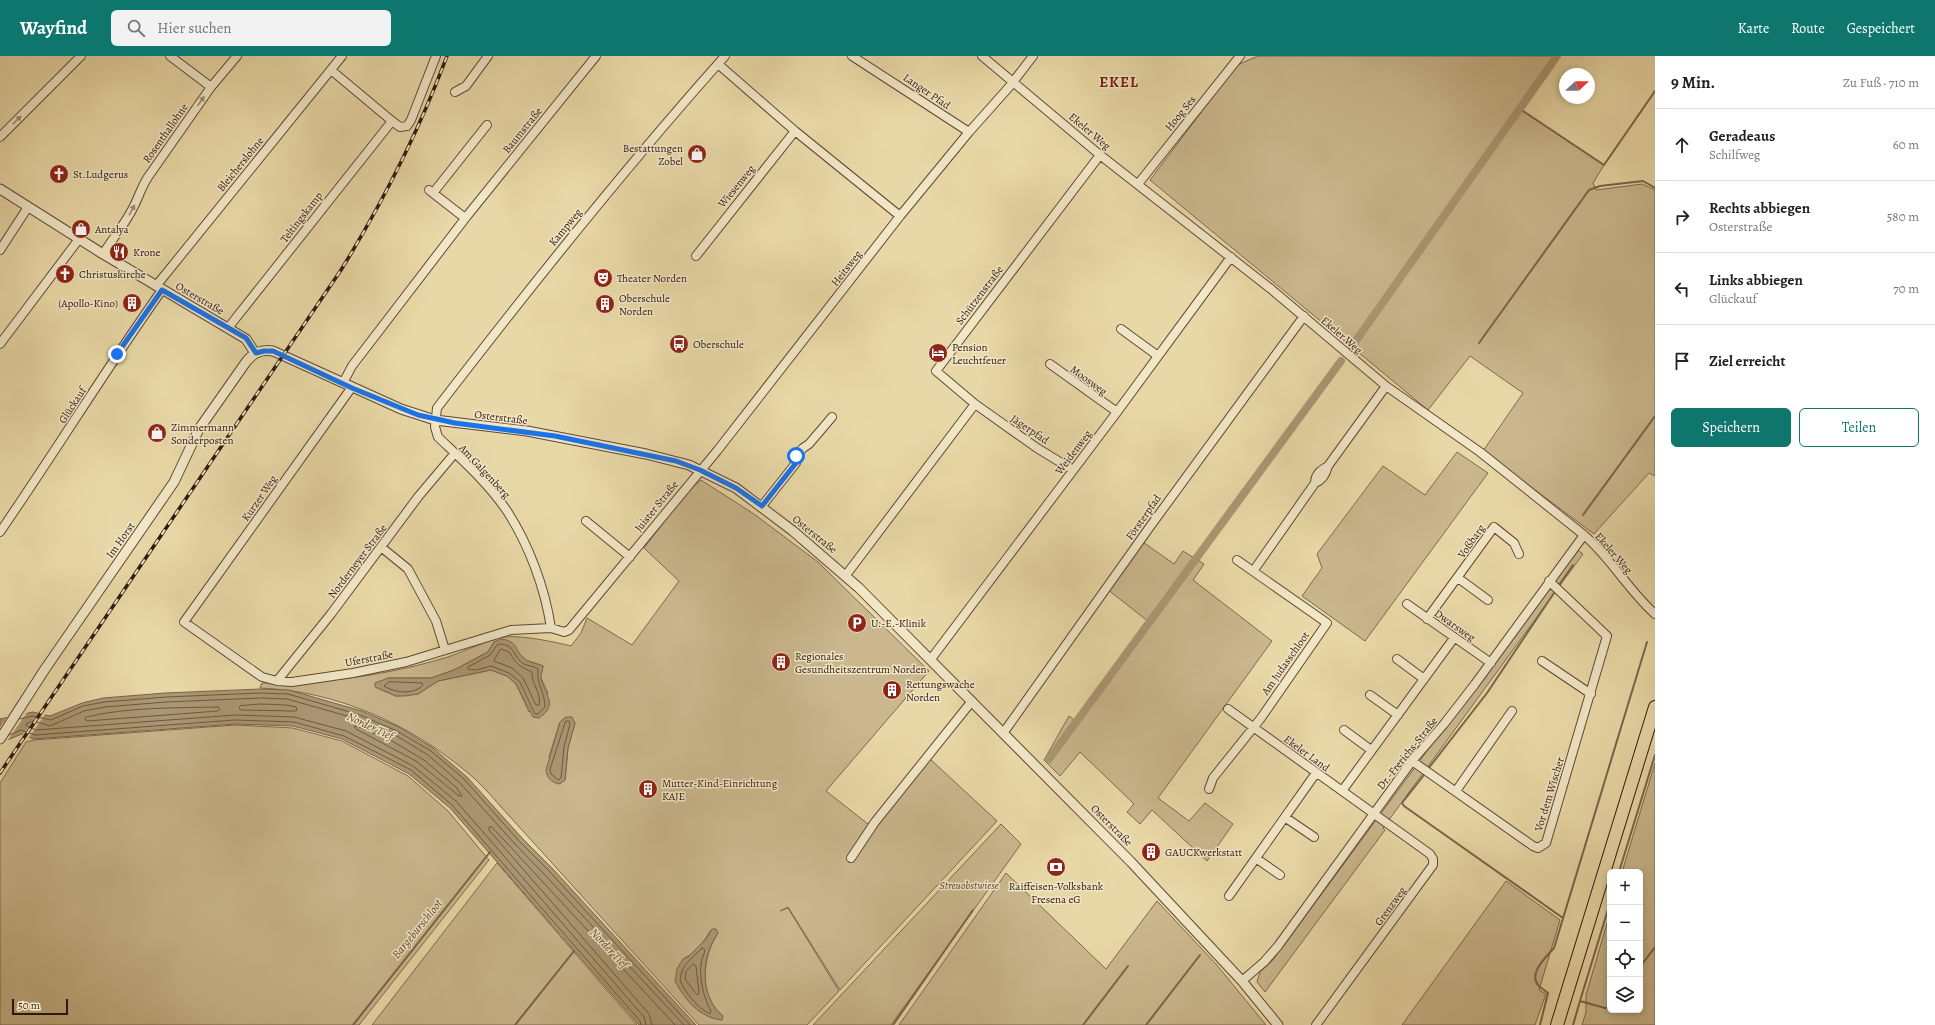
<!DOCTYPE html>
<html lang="de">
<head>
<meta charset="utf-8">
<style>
	:root { --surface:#fff; --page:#f2f2f2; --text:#222; --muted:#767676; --line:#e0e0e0; --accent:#0f766e }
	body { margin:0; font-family:Alegreya,serif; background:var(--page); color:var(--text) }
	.controls { position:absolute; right:12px; bottom:12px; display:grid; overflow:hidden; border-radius:6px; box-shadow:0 2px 6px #0003 }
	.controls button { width:36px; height:36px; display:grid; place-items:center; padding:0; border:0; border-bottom:1px solid var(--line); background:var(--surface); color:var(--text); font:20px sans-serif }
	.compass { position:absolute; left:1559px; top:12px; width:36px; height:36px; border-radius:50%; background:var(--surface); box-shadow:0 2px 6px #0003; rotate:68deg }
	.scale { position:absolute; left:12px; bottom:10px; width:56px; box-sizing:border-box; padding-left:4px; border:2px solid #30180e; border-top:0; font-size:11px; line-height:14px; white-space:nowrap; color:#30180e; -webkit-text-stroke:3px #f1e6c6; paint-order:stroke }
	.stop { position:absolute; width:12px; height:12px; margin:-9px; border:3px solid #1a73e8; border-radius:50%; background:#fff }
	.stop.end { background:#1a73e8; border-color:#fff; box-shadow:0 1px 4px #0008 }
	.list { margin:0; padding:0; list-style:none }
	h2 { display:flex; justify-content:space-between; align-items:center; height:52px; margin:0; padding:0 16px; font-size:17px }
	h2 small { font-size:13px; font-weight:400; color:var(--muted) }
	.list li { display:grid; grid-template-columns:26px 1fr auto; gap:12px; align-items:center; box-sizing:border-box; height:72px; padding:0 16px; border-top:1px solid var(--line) }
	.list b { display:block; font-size:15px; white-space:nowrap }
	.list p { margin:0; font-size:13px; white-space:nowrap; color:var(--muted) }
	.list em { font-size:13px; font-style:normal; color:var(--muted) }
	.actions { display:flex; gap:8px; padding:12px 16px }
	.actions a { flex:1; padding:9px 0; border:1px solid var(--accent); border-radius:6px; text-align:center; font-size:14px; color:var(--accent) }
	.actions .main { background:var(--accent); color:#fff }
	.icon { flex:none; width:22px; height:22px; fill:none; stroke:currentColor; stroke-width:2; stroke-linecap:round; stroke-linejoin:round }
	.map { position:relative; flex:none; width:1655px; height:969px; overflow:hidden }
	header { display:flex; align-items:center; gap:24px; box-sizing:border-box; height:56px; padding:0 20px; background:var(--accent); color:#fff }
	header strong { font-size:19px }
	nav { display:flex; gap:22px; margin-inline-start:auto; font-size:14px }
	.search { width:280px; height:36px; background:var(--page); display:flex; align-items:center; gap:10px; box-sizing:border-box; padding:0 14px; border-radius:6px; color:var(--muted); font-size:15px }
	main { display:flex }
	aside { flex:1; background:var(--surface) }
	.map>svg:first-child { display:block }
	.green { fill:#cab78d; stroke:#7d684e; fill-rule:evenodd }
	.water { fill:#aa9773; stroke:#79644b }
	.pier { fill:#e9d8a7 }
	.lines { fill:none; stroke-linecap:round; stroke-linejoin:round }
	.shore { stroke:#6d5840; stroke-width:1 }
	.stream { stroke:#79644b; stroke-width:2 }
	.canal { stroke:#aa9773; stroke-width:8 }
	.minor-casing { stroke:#5e4834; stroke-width:10 }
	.tertiary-casing { stroke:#5e4834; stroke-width:11 }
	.primary-casing { stroke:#30180e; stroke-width:14 }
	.minor { stroke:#f1e6c6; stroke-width:8 }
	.tertiary { stroke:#f1e6c6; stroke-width:9 }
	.primary { stroke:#e9d8a7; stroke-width:12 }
	.rail-casing { stroke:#30180e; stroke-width:3.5 }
	.rail { stroke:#f1e6c6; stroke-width:2; stroke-dasharray:6; stroke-linecap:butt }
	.oneway { fill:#9a8973 }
	.route { stroke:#1a73e8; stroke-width:5 }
	.labels { text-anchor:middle; stroke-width:3; stroke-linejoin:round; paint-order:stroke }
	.street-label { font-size:11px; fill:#30180e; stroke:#f1e6c6 }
	.poi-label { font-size:11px; fill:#30180e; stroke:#f1e6c6; text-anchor:start }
	.park-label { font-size:11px; font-style:italic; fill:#5e4834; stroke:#f1e6c6 }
	.water-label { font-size:12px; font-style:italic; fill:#614b36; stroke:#f1e6c6 }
	.district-label { font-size:15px; font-weight:bold; letter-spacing:1px; fill:#7a1f14; stroke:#f1e6c6 }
</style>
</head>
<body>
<header>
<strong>Wayfind</strong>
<div class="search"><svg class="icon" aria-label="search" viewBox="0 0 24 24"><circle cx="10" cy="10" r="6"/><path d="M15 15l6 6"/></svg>Hier suchen</div>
<nav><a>Karte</a><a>Route</a><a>Gespeichert</a></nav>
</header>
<main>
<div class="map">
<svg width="1655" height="969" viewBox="0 0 1655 969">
	<rect width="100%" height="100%" fill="#e9d8a7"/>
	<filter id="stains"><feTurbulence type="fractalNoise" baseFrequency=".005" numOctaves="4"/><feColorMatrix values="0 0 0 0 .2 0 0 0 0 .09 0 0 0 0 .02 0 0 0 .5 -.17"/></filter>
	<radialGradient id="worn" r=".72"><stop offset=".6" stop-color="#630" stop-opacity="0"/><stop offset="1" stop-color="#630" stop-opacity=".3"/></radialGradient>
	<path class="green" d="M1258 0H1553L1521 47 1520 53 1604 109 1593 127 1596 134 1642 128 1655 134V420L1649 417 1594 478 1483 395 1523 337 1470 300 1428 354 1150 124 1237 9Z
		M1457 396 1488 417 1365 585 1302 540 1322 512 1317 498 1383 410 1425 439Z
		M701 424 754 458 818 506 929 615 826 735 868 768 930 703 997 765 840 934 788 851 780 855 788 852 839 935 807 969H699L502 752C491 740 481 727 468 717 410 668 337 635 260 632L262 627C324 628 388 619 448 601 463 596 492 582 505 581 522 579 555 586 571 590L581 577 587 562 632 589 679 525 644 492 688 435ZM494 586 521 600 526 604 543 610 540 620 548 637 529 656 516 628 507 620 491 614 438 625 418 638 396 640 382 634 388 622H431L454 614 488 596ZM566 661 575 667 568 692 565 724 559 728 549 701 560 666ZM710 875 718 877C702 901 698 940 723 960L685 939 679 932 683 903C694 898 704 886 710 875Z
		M1140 484 1174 508 1183 495 1204 508 1193 524 1272 585 1158 742 1189 765 1205 747 1233 768 1207 805 1152 754 1140 768 1127 756 1134 748 1080 696 1060 720 1044 704 1069 660 1077 666 1149 566 1107 533Z
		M1576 493 1583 498 1383 772 1385 774 1265 936 1257 926 1260 916 1273 904Z
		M235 669 293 672 342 685 408 720 448 755 489 804 359 969H0V727L26 686 34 684Z
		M1655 707V969H1582L1586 956V939L1610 857V954H1640V816H1622Z
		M1001 768 1021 788 891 969H813Z
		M497 807 637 969H372Z
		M1006 817 1106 913 1157 845 1216 908 1266 969H899Z
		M1506 825 1560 864 1539 934 1546 938 1535 969H1402Z"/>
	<path class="water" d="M501 583C519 585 514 595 525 603 529 607 537 607 543 610 543 615 540 619 541 623 546 640 558 649 539 662L533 661 516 628 507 620 491 614 438 625 418 638 405 640H396L375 631V627L388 622H431L454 614 488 596 494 586Z
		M261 633 289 634 362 655 399 671 433 692 467 721 522 782 553 813 696 969H639L450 752 409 718 342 683 293 670 235 668 33 683 22 678 0 687V663L33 656 50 660 82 647 103 642 165 637Z
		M566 661H572L575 667 568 692 565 724 559 728C551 726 547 722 546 714L560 666Z
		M712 873H716L718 877C701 901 699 941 723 960L722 964C700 962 685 944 675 925L677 913 683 903 689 900 706 883Z"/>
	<path class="pier" d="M28 655 6 687 0 689V671L8 660Z
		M39 656 46 657 28 683 21 681Z"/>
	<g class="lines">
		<path class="shore" d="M501 588C516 589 513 602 524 608 528 610 534 610 538 613 536 628 545 636 545 651L538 658H535L533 654 520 626 509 617 491 610 476 614 468 613V611L490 599 497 589Z
			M501 593 509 596C517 609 519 610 532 616 531 627 542 638 539 649H536L523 622 512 612 494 605Z
			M399 626 422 627 423 629C414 639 395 637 384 630L389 626Z
			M261 648 286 649 296 651 297 654 295 655 241 654 239 652 240 650Z
			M218 651 220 653 218 655 87 665 85 663 86 661C129 651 174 652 218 651Z
			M19 663 33 660 51 664 83 650 104 646 166 641 261 637 288 638 360 659 397 675 431 695 464 723 519 785 550 816 690 969
			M566 665H569L570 668 564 691 561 722 558 724 551 718 550 714Z
			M355 670H357L392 685 424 704 456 731 462 740H459L416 705 356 673Z
			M9 679 21 674 35 679 235 664 294 666 344 680 411 714 452 749 640 965 641 969
			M702 892 705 894C704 899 701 904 701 909 699 924 704 942 711 955L710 958C697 952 685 936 680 924 682 907 691 904 702 892Z
			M693 908 696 910 699 937 697 939 685 923 686 916Z
			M646 969 644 961 456 745 413 710 346 675 294 661 235 659 36 674 27 670 26 668 33 665 50 670 84 655 105 651 166 646 261 642 287 643 358 663 395 679 428 699 460 727 515 788 546 820 684 969
			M652 969 649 958 489 774V771H492L675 969"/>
		<path class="stream" d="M1520 53 1604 109 1655 35
			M1479 287 1589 134 1600 130 1643 125 1655 132
			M1583 459 1655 360
			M1559 529 1573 509
			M1428 713 1487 637 1556 534
			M1424 719 1402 747 1404 750 1563 862
			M1619 816 1655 699
			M1640 911 1655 891
			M1580 945 1610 847
			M353 969 490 796
			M515 969 574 895
			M893 969 973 854
			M1083 969 1128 910
			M1146 969 1200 899
			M1540 969 1548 937C1545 934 1540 932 1538 929 1528 917 1547 900 1554 892L1647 586
			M1573 969 1580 945 1605 952 1610 951"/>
		<path class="canal" d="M1350 293 1557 0
			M1049 703 1341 305"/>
		<defs>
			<path id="minor" d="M170 0 211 31
				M852 0 969 76
				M982 0 1100 99 1271 233 1386 330 1480 396 1584 479C1611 502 1628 534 1655 558
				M718 8 795 75 900 160
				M331 14 392 65
				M455 36 466 30 488 0
				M0 81 81 0
				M1138 128 1240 0
				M429 134 465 162
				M433 137 487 69
				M0 194 28 151
				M103 198C113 182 126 167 134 150 139 140 142 130 148 121L211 31 237 0
				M696 200 795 75
				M156 230 342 0
				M228 272 392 65 400 71 407 70 411 64 436 0
				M1121 273 1158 300
				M0 288 79 183
				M1050 308 1117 356
				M343 327 352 310 467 160 596 0
				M352 331 184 566 262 621 277 625 292 626 353 617 406 606 511 574 551 572 564 576 569 574 717 395 900 160 969 76 1010 30 1033 0
				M975 348 1037 392 1073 414
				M1315 427C1323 424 1326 418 1328 410
				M762 450 796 407V400L803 392 809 388 832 361
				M586 465 630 501
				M0 476C55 396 106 313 162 234
				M381 491 408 513 436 565 445 594
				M1254 514 1315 427C1315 418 1321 414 1328 410L1386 330
				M846 519 975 348 936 315 1100 99
				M1458 522 1488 544
				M1407 548 1491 607
				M1427 563 1494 471 1514 487 1519 498
				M551 572C545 532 529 489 507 455 488 427 462 404 438 381L435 371 437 352C530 231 624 113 725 0
				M931 603 1117 356 1231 201
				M1397 603 1424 623
				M1542 605 1591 638
				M277 625 331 558 418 441 455 397
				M1370 639 1398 659
				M1228 653 1430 798 1433 803V809L1316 969
				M1344 674 1371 694
				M1004 676 1149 472 1304 260
				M1412 705 1533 790 1538 792 1546 787 1607 580 1549 525
				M1209 733 1213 722 1261 662 1327 567 1237 504
				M1342 735 1454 582
				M1456 735 1512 655
				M1286 762 1314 781
				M851 802 875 766 972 645
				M1257 803 1280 819
				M1229 840 1316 717
				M1242 925 1264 906 1278 890 1412 705 1444 668 1475 628 1584 479"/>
			<path id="tertiary" d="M0 133 103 198 246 283 255 297
				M0 683 45 613 174 426 199 373 246 306C253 297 261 293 273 295L401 353 435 364 527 375 646 398 689 409 736 432 793 475 859 532 1131 806 1242 925 1278 969"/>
			<path id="primary" d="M1557 969 1655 651"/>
		</defs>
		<use href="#minor" class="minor-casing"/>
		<use href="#tertiary" class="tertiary-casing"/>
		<use href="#primary" class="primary-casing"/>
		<use href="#minor" class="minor"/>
		<use href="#tertiary" class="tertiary"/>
		<use href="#primary" class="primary"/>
		<defs>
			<path id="rail" d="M0 717 341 214C383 146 419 75 447 0"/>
		</defs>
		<use href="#rail" class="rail-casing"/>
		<use href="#rail" class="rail"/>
	</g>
	<defs><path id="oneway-solid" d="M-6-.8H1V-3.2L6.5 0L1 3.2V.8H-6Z"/></defs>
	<g class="oneway">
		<use href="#oneway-solid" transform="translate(201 45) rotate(-55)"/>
		<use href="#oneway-solid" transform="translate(17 64) rotate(-45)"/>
		<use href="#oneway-solid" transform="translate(132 154) rotate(-61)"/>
	</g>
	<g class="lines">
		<path class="route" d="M117 298 162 234 246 282 256 297 264 295H273L352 332 418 359 455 367 555 380 676 405 700 414 736 432 762 450 796 407V400"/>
	</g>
	<defs>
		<symbol id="shop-disc" viewBox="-11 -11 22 22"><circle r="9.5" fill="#8f2418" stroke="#f1e6c6"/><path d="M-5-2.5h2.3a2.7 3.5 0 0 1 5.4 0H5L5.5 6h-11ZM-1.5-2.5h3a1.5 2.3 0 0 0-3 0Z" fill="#fff"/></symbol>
		<symbol id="church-disc" viewBox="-11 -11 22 22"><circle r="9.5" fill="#8f2418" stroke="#f1e6c6"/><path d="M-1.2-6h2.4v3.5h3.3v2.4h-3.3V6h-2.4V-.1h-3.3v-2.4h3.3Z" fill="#fff"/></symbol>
		<symbol id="restaurant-disc" viewBox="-11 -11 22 22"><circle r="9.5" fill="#8f2418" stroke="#f1e6c6"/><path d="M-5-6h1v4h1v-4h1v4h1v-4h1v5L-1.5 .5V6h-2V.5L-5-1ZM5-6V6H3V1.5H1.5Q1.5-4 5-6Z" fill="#fff"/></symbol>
		<symbol id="theatre-disc" viewBox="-11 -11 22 22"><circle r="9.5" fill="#8f2418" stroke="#f1e6c6"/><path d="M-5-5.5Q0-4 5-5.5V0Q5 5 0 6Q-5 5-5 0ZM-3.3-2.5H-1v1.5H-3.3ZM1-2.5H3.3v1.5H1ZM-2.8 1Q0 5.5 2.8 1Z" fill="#fff"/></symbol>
		<symbol id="building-disc" viewBox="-11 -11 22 22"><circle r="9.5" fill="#8f2418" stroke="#f1e6c6"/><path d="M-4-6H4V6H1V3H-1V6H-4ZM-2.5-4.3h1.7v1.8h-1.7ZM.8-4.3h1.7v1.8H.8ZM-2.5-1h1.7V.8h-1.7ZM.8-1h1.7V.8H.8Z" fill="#fff"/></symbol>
		<symbol id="bus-disc" viewBox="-11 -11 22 22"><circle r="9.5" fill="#8f2418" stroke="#f1e6c6"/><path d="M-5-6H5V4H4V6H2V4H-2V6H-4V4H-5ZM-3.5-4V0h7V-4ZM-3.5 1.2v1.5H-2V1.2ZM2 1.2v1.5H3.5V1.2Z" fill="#fff"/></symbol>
		<symbol id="hotel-disc" viewBox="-11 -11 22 22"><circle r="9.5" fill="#8f2418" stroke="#f1e6c6"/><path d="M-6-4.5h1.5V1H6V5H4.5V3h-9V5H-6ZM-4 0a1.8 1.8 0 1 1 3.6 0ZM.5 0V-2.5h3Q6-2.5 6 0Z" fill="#fff"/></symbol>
		<symbol id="parking-disc" viewBox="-11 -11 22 22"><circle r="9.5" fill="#8f2418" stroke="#f1e6c6"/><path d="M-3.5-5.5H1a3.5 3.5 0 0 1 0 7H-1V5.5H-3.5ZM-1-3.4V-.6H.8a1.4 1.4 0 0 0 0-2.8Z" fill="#fff"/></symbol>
		<symbol id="bank-disc" viewBox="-11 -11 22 22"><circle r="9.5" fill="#8f2418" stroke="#f1e6c6"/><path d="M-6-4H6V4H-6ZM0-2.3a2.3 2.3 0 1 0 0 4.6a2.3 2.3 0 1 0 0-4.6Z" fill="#fff"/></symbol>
	</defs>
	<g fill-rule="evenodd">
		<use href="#shop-disc" x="686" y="87" width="22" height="22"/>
		<use href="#church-disc" x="48" y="107" width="22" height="22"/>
		<use href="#shop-disc" x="70" y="162" width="22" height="22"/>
		<use href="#restaurant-disc" x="108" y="185" width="22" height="22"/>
		<use href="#church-disc" x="54" y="207" width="22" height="22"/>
		<use href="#theatre-disc" x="592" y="211" width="22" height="22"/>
		<use href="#building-disc" x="121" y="236" width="22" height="22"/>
		<use href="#building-disc" x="594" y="237" width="22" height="22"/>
		<use href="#bus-disc" x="668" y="277" width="22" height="22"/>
		<use href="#hotel-disc" x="927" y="286" width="22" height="22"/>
		<use href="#shop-disc" x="146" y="366" width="22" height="22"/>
		<use href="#parking-disc" x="846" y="556" width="22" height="22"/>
		<use href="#building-disc" x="770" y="595" width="22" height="22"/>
		<use href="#building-disc" x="881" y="623" width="22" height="22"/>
		<use href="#building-disc" x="637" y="722" width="22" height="22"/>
		<use href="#building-disc" x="1140" y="785" width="22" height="22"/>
		<use href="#bank-disc" x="1045" y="800" width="22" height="22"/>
	</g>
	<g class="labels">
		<g class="street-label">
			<text transform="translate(927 35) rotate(34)" y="4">Langer Pfad</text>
			<text transform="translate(1180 57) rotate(-51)" y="4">Hoog Ses</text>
			<text transform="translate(522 74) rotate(-51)" y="4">Baumstraße</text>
			<text transform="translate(1090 75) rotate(40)" y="4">Ekeler Weg</text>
			<text transform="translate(165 77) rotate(-55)" y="4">Rosenthallohne</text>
			<text transform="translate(240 108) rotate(-51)" y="4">Bleicherslohne</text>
			<text transform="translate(736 130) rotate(-51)" y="4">Wiesenweg</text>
			<text transform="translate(301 161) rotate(-52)" y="4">Teltingskamp</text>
			<text transform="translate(565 171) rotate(-51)" y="4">Kampweg</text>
			<text transform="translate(846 212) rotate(-52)" y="4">Heitsweg</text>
			<text transform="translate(979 239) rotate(-53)" y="4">Schützenstraße</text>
			<text transform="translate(200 242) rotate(30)" y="4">Osterstraße</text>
			<text transform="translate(1342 279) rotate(41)" y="4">Ekeler Weg</text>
			<text transform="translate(1089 324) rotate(36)" y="4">Moosweg</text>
			<text transform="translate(72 349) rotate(-57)" y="4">Glückauf</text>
			<text transform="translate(501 361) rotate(7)" y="4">Osterstraße</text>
			<text transform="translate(1030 373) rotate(34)" y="4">Jägerpfad</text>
			<text transform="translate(1073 396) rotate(-53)" y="4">Weidenweg</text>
			<text transform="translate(485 415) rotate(47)" y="4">Am Galgenberg</text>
			<text transform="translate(259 442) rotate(-55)" y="4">Kurzer Weg</text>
			<text transform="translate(656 450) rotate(-51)" y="4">Juister Straße</text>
			<text transform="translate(1143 461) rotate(-55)" y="4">Försterpfad</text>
			<text transform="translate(815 478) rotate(39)" y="4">Osterstraße</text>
			<text transform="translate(120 484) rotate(-55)" y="4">Im Horst</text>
			<text transform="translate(1471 485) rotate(-55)" y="4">Voßbarg</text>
			<text transform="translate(1614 497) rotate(49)" y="4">Ekeler Weg</text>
			<text transform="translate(357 505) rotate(-53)" y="4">Norderneyer Straße</text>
			<text transform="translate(1455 569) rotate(35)" y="4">Dwarsweg</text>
			<text transform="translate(369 602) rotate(-11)" y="4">Uferstraße</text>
			<text transform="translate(1285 607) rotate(-55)" y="4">Am Judasschloot</text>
			<text transform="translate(1307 697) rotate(36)" y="4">Ekeler Land</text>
			<text transform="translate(1407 697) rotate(-51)" y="4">Dr.-Frerichs-Straße</text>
			<text transform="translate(1549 738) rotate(-73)" y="4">Vor dem Wischer</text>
			<text transform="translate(1112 769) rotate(45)" y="4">Osterstraße</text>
			<text transform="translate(1390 850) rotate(-54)" y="4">Grenzweg</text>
		</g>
		<g class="poi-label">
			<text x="683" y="96" text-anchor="end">Bestattungen<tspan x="683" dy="13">Zobel</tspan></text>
			<text x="73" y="122">St.Ludgerus</text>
			<text x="95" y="177">Antalya</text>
			<text x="133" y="200">Krone</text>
			<text x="79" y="222">Christuskirche</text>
			<text x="617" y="226">Theater Norden</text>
			<text x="619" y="246">Oberschule<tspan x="619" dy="13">Norden</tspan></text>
			<text x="118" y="251" text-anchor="end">(Apollo-Kino)</text>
			<text x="693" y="292">Oberschule</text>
			<text x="952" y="295">Pension<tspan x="952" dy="13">Leuchtfeuer</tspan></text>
			<text x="171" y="375">Zimmermann<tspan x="171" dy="13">Sonderposten</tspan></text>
			<text x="871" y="571">U.-E.-Klinik</text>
			<text x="795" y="604">Regionales<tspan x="795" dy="13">Gesundheitszentrum Norden</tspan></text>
			<text x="906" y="632">Rettungswache<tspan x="906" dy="13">Norden</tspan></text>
			<text x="662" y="731">Mutter-Kind-Einrichtung<tspan x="662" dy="13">KAJE</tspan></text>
			<text x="1165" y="800">GAUCKwerkstatt</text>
			<text x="1056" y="834" text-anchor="middle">Raiffeisen-Volksbank<tspan x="1056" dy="13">Fresena eG</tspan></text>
		</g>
		<g class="park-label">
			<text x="969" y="833">Streuobstwiese</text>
		</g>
		<g class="water-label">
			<text transform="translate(370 670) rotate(25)" y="4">Norder Tief</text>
			<text transform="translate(417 873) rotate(-51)" y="4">Bargeburschloot</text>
			<text transform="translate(609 892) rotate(47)" y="4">Norder Tief</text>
		</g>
		<g class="district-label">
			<text x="1119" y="31">EKEL</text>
		</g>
	</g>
	<rect width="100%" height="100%" filter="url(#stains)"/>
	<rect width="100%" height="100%" fill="url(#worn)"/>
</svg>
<div class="controls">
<button>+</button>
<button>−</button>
<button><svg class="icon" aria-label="locate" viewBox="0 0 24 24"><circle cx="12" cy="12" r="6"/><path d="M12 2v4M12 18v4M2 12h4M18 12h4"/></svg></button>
<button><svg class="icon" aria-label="layers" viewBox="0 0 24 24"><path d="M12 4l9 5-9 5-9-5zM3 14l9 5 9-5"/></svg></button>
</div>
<svg class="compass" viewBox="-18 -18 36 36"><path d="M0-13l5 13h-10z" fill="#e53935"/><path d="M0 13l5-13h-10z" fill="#767676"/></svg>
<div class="scale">50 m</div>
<div class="stop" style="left:796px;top:400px"></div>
<div class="stop end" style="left:117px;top:298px"></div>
</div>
<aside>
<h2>9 Min.<small>Zu Fuß · 710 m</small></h2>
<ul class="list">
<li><svg class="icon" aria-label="ahead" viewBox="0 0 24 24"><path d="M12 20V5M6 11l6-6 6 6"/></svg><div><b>Geradeaus</b><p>Schilfweg</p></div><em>60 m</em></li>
<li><svg class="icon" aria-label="right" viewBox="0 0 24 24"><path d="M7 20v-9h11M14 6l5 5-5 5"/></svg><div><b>Rechts abbiegen</b><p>Osterstraße</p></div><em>580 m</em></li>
<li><svg class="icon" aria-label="left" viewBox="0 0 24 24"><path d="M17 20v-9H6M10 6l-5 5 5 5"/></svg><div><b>Links abbiegen</b><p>Glückauf</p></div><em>70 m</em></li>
<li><svg class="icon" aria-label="arrive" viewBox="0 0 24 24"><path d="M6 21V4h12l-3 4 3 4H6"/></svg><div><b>Ziel erreicht</b></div></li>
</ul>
<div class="actions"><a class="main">Speichern</a><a>Teilen</a></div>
</aside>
</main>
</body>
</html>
